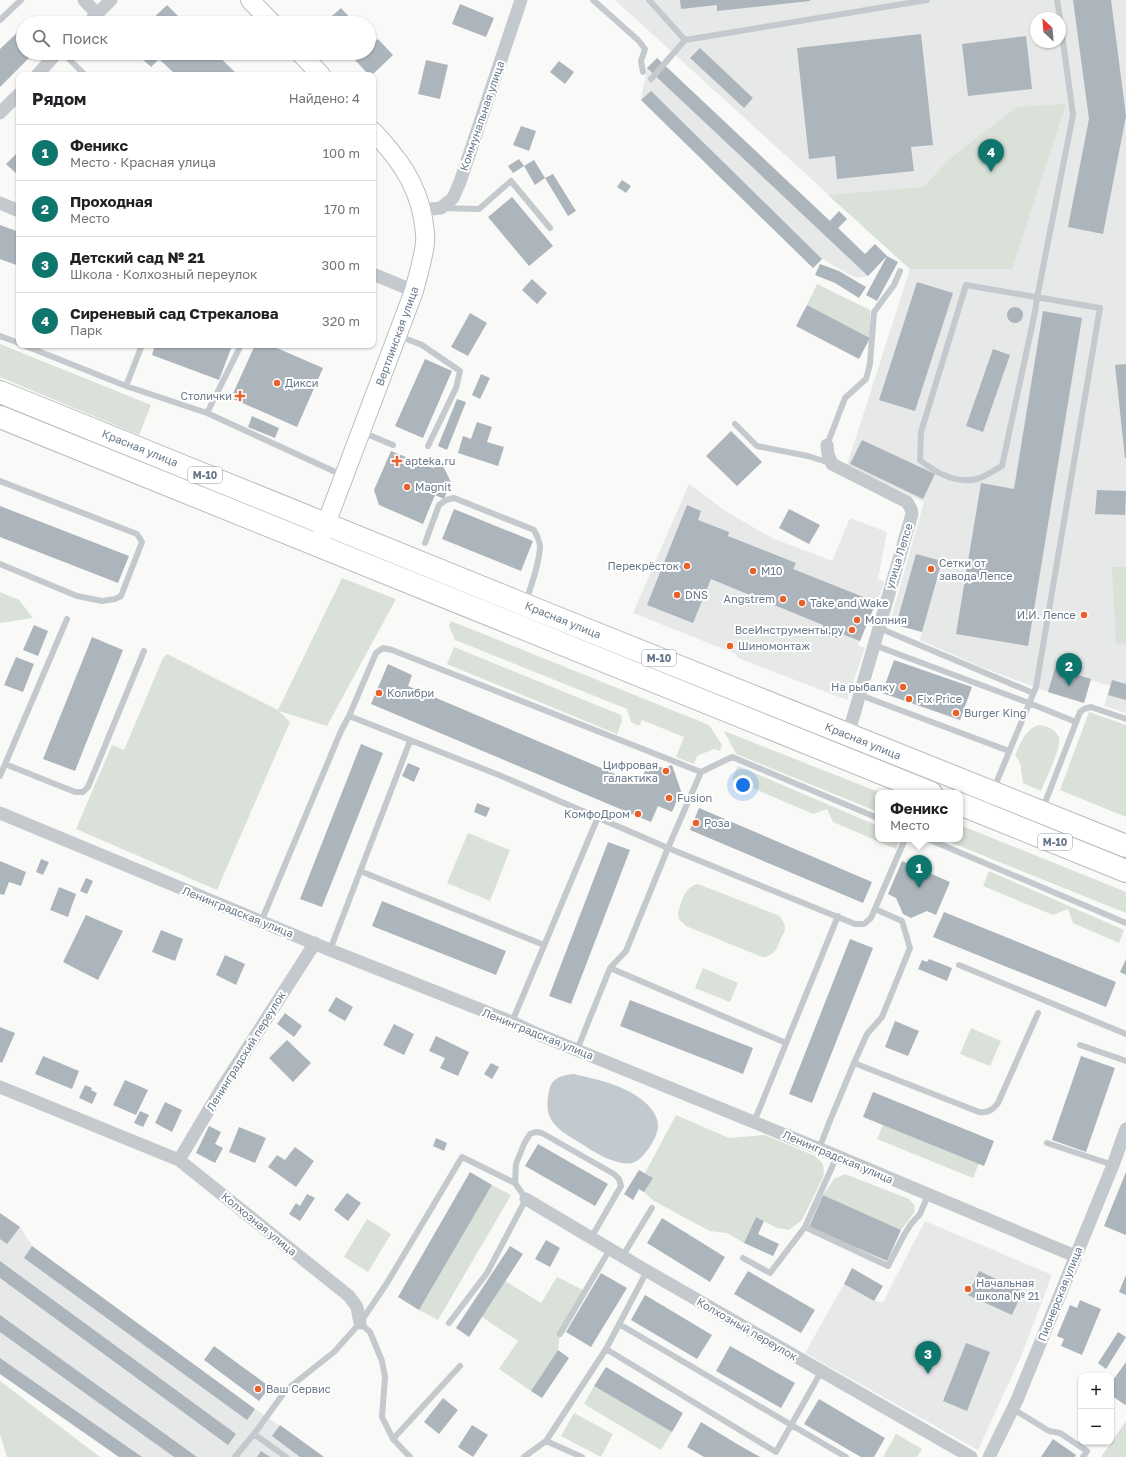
<!DOCTYPE html>
<html lang="ru">
<head>
<meta charset="utf-8">
<style>
	:root { --surface:#fff; --page:#f6f6f6; --text:#202124; --muted:#757577; --line:#e0e0e0; --accent:#0f766e }
	body { margin:0; font-family:"Golos Text",sans-serif; background:var(--page); color:var(--text) }
	.controls { position:absolute; right:12px; bottom:12px; display:grid; overflow:hidden; border-radius:8px; box-shadow:0 1px 3px #0004 }
	.controls button { width:36px; height:36px; display:grid; place-items:center; padding:0; border:0; border-bottom:1px solid var(--line); background:var(--surface); color:var(--text); font:20px sans-serif }
	.compass { position:absolute; left:1030px; top:12px; width:36px; height:36px; border-radius:50%; background:var(--surface); box-shadow:0 1px 3px #0004; rotate:334deg }
	.you { position:absolute; left:743px; top:785px; width:14px; height:14px; margin:-10px; border:3px solid #fff; border-radius:50%; background:#1a73e8; box-shadow:0 0 0 6px #1a73e833 }
	.badge { display:grid; place-items:center; width:26px; height:26px; border-radius:50%; background:var(--accent); color:#fff; font-size:13px; font-weight:700 }
	.pin { position:absolute; translate:-50% -33px; filter:drop-shadow(0 1px 2px #0008) }
	.pin::after { content:''; position:absolute; top:21px; width:14px; height:12px; background:inherit; clip-path:polygon(0 0,100% 0,50% 100%) }
	.popup { position:absolute; left:875px; top:790px; width:88px; height:52px; box-sizing:border-box; display:grid; place-content:center; border-radius:8px; background:var(--surface); filter:drop-shadow(0 1px 3px #0005); font-size:13px; white-space:nowrap; color:var(--muted) }
	.popup b { font-size:15px; color:var(--text) }
	.popup::after { content:''; position:absolute; left:50%; top:100%; margin-left:-8px; border:8px solid transparent; border-top-color:var(--surface) }
	.list { margin:0; padding:0; list-style:none }
	h2 { display:flex; justify-content:space-between; align-items:center; height:52px; margin:0; padding:0 16px; font-size:17px }
	h2 small { font-size:13px; font-weight:400; color:var(--muted) }
	.list li { display:grid; grid-template-columns:26px 1fr auto; gap:12px; align-items:center; box-sizing:border-box; height:56px; padding:0 16px; border-top:1px solid var(--line) }
	.list b { display:block; font-size:15px; white-space:nowrap }
	.list p { margin:0; font-size:13px; white-space:nowrap; color:var(--muted) }
	.list em { font-size:13px; font-style:normal; color:var(--muted) }
	.icon { flex:none; width:22px; height:22px; fill:none; stroke:currentColor; stroke-width:2; stroke-linecap:round; stroke-linejoin:round }
	.map { position:relative; flex:none; width:1126px; height:1457px; overflow:hidden }
	.search { position:absolute; background:var(--surface); box-shadow:0 1px 3px #0004; left:16px; top:16px; width:360px; height:44px; display:flex; align-items:center; gap:10px; box-sizing:border-box; padding:0 14px; border-radius:22px; color:var(--muted); font-size:15px }
	.panel { position:absolute; background:var(--surface); box-shadow:0 1px 3px #0004; left:16px; top:72px; width:360px; height:276px; border-radius:8px }
	.map>svg:first-child { display:block }
	.built { fill:#e7e8e8; fill-rule:evenodd }
	.green { fill:#dae1d8 }
	.water { fill:#c2cad0 }
	.building { fill:#adb5bc }
	.lines { fill:none; stroke-linecap:round; stroke-linejoin:round }
	.secondary-casing { stroke:#b9bec3; stroke-width:20 }
	.trunk-casing { stroke:#b7bbbf; stroke-width:24 }
	.service { stroke:#c4c9cd; stroke-width:6 }
	.minor { stroke:#c4c9cd; stroke-width:13 }
	.secondary { stroke:#fff; stroke-width:18 }
	.trunk { stroke:#fff; stroke-width:22 }
	.poi-dot { fill:#e86128; stroke:#fff; stroke-width:1.5 }
	.labels { text-anchor:middle; stroke-width:4; stroke-linejoin:round; paint-order:stroke }
	.shield { fill:#fff; stroke:#95a0ac; stroke-width:1 }
	.shield-label { font-size:10px; font-weight:bold; fill:#677889 }
	.street-label { font-size:11px; fill:#677889; stroke:#fff }
	.poi-label { font-size:11px; fill:#677889; stroke:#fff; text-anchor:start }
</style>
</head>
<body>
<div class="map">
<svg width="1126" height="1457" viewBox="0 0 1126 1457">
	<rect width="100%" height="100%" fill="#f9f9f7"/>
	<path class="built" d="M615 0H1126V713L1104 706 1110 686 1091 680 1084 703 1057 695 981 667 920 640 922 632 896 625 891 618 924 502 847 465 910 269ZM1036 18H1060V42H1036Z
		M657 58 829 221 839 211 847 219 838 229 865 254 875 244 887 256 868 276 856 278 822 259 813 268 641 100 647 68Z
		M689 484 727 512 772 538 832 561 850 518 887 532 878 579 885 582 858 645 865 648 847 700 738 658 736 654 633 613Z
		M0 1213 20 1227 32 1246 255 1409 324 1457H119L0 1374Z
		M925 1221 1052 1275 1022 1354 978 1450 805 1353 844 1284 874 1301 883 1302Z"/>
	<path class="green" d="M1066 104 1012 269H910L828 195 923 187 952 157 1017 107Z
		M817 284 870 310V338L807 305Z
		M0 344 151 405 139 435 0 377Z
		M1112 567H1126V643L1116 644Z
		M342 578 396 599 327 726 279 711 290 722 217 890 76 829 112 745 124 750 163 658 167 654 278 710Z
		M0 592 19 600 33 618 0 623Z
		M451 621 709 725 722 745 720 751 714 749 697 756 694 764 676 757 684 737 642 720 639 726 631 722 627 709 455 640 449 626Z
		M454 647 621 715 622 721 617 734 447 664Z
		M1089 712 1126 725V817L1060 790Z
		M1039 725C1047 726 1056 729 1059 738 1062 746 1045 781 1041 791L1023 783 1020 763 1015 755C1021 743 1025 729 1039 725Z
		M724 731 881 793H878V812L736 754Z
		M738 766 878 826V839H900L896 849 833 822 827 809 813 814 732 779Z
		M960 825 1126 892V913L952 843 953 839H960Z
		M468 833 510 850 490 901 447 883Z
		M989 871 1124 930 1119 943 1073 923 1068 909 1053 915 983 886Z
		M698 884 780 916C782 920 785 924 785 928 785 932 783 935 781 938 777 948 774 957 762 957L686 926 679 919 678 914C681 902 685 886 698 884Z
		M703 968 738 983 730 1002 695 988Z
		M971 1028 1001 1041 990 1066 960 1054Z
		M676 1115 729 1138 765 1135 815 1156 823 1164 824 1175 802 1220 789 1230 777 1228 756 1217 744 1243 727 1233 710 1231 691 1221 654 1201 644 1192 652 1178 645 1173Z
		M883 1125 979 1163 973 1178 877 1139Z
		M845 1174 909 1199 915 1206 914 1213 901 1230 823 1195 834 1179Z
		M492 1185 511 1195 438 1320 419 1310Z
		M367 1219 391 1234 368 1272 344 1257Z
		M557 1277 585 1291 560 1334 558 1350 531 1391 499 1369 518 1341 482 1317 505 1281 541 1303Z
		M0 1381 100 1457H7L0 1434Z
		M594 1386 672 1432 661 1450 584 1404Z
		M574 1413 613 1434 601 1457 561 1436Z
		M1126 1421V1457H1101Z
		M896 1434 922 1449 917 1457H883Z"/>
	<path class="water" d="M574 1074C599 1080 630 1086 649 1106 653 1111 658 1118 658 1125 659 1136 643 1161 632 1163 624 1165 614 1161 606 1158 595 1153 587 1147 577 1141 555 1128 543 1119 549 1091 551 1078 562 1075 574 1074Z"/>
	<path class="building" d="M680 0H810V1L717 11V5L681 9Z
		M1073 0H1111L1126 116 1103 234 1068 227 1089 119Z
		M460 4 494 18 486 37 452 24Z
		M167 5 185 23H148Z
		M341 8 355 23H324Z
		M22 28 23 29V53H34L0 87V49Z
		M921 34 933 145 911 147 914 171 837 179 835 156 809 159 797 48Z
		M1026 36 1032 89 968 96 962 44Z
		M378 39 393 55 372 75H369L355 60 363 53H369V47Z
		M700 48 753 98 744 108 690 58Z
		M136 53H215L238 75H176L159 59 151 67Z
		M657 58 830 221 839 211 847 219 838 228 865 254 875 244 887 256 868 276 647 68Z
		M426 60 448 65 440 99 418 94Z
		M559 61 574 72 565 84 550 72Z
		M651 91 822 259 813 268 641 100Z
		M521 126 536 131 529 151 513 145Z
		M19 151V176L6 164Z
		M519 159 524 166 513 173 508 166Z
		M534 160 545 178 535 185 524 166Z
		M553 174 576 211 568 216 545 178Z
		M622 180 631 186 626 193 617 187Z
		M512 197 553 246 529 266 488 217Z
		M0 225 19 232V266L0 259Z
		M887 256 898 262 877 301 866 295Z
		M820 264 839 271 866 287 859 298 835 283 815 275Z
		M532 279 547 293 537 304 522 290Z
		M917 282 953 293 915 411 879 400Z
		M807 305 870 338 859 359 796 326Z
		M1007 315a8 8 0 1 1 16 0a8 8 0 1 1-16 0Z
		M1043 311 1082 318 1028 646 956 634 981 483 1014 489Z
		M470 313 487 323 468 356 451 347Z
		M155 345H230L232 346 219 380 152 355Z
		M255 345H270L323 368 297 427 231 398Z
		M993 349 1010 355 983 432 966 426Z
		M425 359 452 371 423 438 395 426Z
		M1126 364V458H1125L1115 365Z
		M481 374 490 378 480 399 472 395Z
		M457 399 466 402 447 450 438 446Z
		M252 416 279 428 275 438 248 427Z
		M477 422 492 427 487 442 504 447 498 466 458 453 463 436 471 439Z
		M731 431 762 462 737 486 706 456Z
		M862 440 935 474 923 499 850 464Z
		M391 451 433 468 442 464 451 482 444 499 435 495 423 524 379 505 374 490Z
		M1097 490 1126 491 1125 515 1095 514Z
		M687 505 701 511 698 520 729 532 728 536 796 563 793 569 876 602 860 641 842 634 841 638 830 637 820 630 823 625 711 579 693 623 647 605Z
		M0 506 129 556 118 583 0 537Z
		M454 509 533 541 521 571 442 539Z
		M789 509 820 525 809 544 779 528Z
		M916 554 942 561 922 632 896 625Z
		M34 625 48 631 38 656 23 650Z
		M92 637 123 650 75 771 43 759Z
		M16 657 34 664 23 692 4 685Z
		M894 660 972 687 960 720 882 693Z
		M388 664 412 675 408 686 639 784 645 771 649 772 652 764 663 768 672 765 681 791 672 812 658 806 651 822 371 704Z
		M1055 668 1091 679 1084 703 1048 692Z
		M1112 680 1126 684V700L1108 695Z
		M361 744 383 753 322 907 300 899Z
		M408 763 420 768 414 782 402 776Z
		M477 803 490 808 486 817 474 812Z
		M699 808 872 882 863 903 690 830Z
		M608 842 630 850 571 1004 549 996Z
		M41 859 49 862 43 875 36 872Z
		M0 861 26 872 21 886 9 882 4 895 0 894Z
		M902 861 950 882 936 915 927 911 911 918 903 914 896 898 888 894Z
		M86 878 93 881 87 894 80 891Z
		M59 887 76 894 68 917 50 910Z
		M382 901 506 951 496 975 372 926Z
		M944 912 1116 982 1106 1007 933 937Z
		M86 915 123 931 98 980 63 962Z
		M161 930 183 939 175 961 152 952Z
		M850 939 873 948 812 1103 789 1094Z
		M225 955 245 964 236 985 216 975Z
		M929 959 952 968 947 981 918 969 922 960 927 962Z
		M1126 959V975L1120 972Z
		M336 997 353 1007 345 1021 328 1011Z
		M630 1000 753 1048 743 1074 620 1026Z
		M285 1013 302 1026 294 1037 277 1024Z
		M895 1021 919 1031 908 1056 885 1047Z
		M394 1024 414 1034 404 1055 383 1045Z
		M0 1027 15 1033 2 1063 0 1062Z
		M436 1036 469 1052 458 1076 440 1068 445 1058 429 1051Z
		M287 1040 311 1063 293 1082 269 1058Z
		M43 1056 79 1071 72 1089 35 1074Z
		M1081 1056 1115 1068 1086 1152 1052 1140Z
		M491 1063 499 1067 492 1079 484 1074Z
		M125 1080 148 1090 136 1115 113 1105Z
		M85 1085 92 1088 91 1090 97 1093 92 1104 79 1098Z
		M873 1092 994 1141 984 1166 863 1117Z
		M165 1102 182 1110 172 1132 155 1123Z
		M140 1111 149 1115 143 1127 134 1123Z
		M209 1126 221 1132 215 1144 223 1148 215 1163 196 1153Z
		M239 1127 266 1138 255 1163 229 1152Z
		M436 1138 447 1143 444 1151 433 1146Z
		M538 1144 608 1184 595 1206 525 1166Z
		M295 1147 314 1161 296 1187 268 1167 277 1155 285 1160Z
		M639 1170 653 1178 644 1192 639 1189 633 1200 624 1194Z
		M470 1172 492 1185 419 1310 398 1297Z
		M1126 1172V1235L1104 1226Z
		M347 1193 361 1203 348 1221 334 1210Z
		M307 1194 315 1198 300 1221 289 1214 296 1203 300 1206Z
		M823 1195 901 1230 887 1261 809 1227Z
		M0 1213 20 1227 7 1244 0 1239Z
		M756 1217 764 1221 758 1234 779 1244 773 1256 744 1243Z
		M662 1218 725 1257 710 1282 647 1243Z
		M546 1240 560 1248 550 1267 535 1259Z
		M32 1246 255 1409 247 1420 24 1258Z
		M510 1246 523 1254 469 1337 456 1328Z
		M0 1261 236 1434 228 1445 0 1278Z
		M852 1268 883 1286 874 1301 844 1284Z
		M748 1271 815 1310 801 1333 734 1294Z
		M979 1271 1023 1291 1012 1315 968 1295Z
		M601 1273 627 1288 591 1347 566 1332Z
		M1126 1275V1295L1119 1292Z
		M645 1295 712 1335 697 1359 631 1320Z
		M1080 1300 1101 1309 1082 1355 1061 1346 1064 1339 1057 1336 1070 1305 1077 1308Z
		M0 1315 197 1457H174L0 1332Z
		M1118 1332 1126 1337 1106 1369 1098 1363Z
		M966 1343 990 1352 967 1411 943 1401Z
		M214 1346 270 1387 259 1401 204 1360Z
		M730 1346 795 1383 781 1408 716 1371Z
		M558 1350 569 1358 542 1398 531 1391Z
		M0 1358 142 1457H119L0 1374Z
		M1126 1362V1404L1125 1405 1111 1395V1383Z
		M606 1367 683 1413 672 1432 594 1386Z
		M443 1398 458 1410 439 1434 424 1422Z
		M819 1399 885 1438 874 1457H861L804 1424Z
		M701 1422 737 1444 760 1457H704L687 1447Z
		M280 1425 324 1457H300L272 1436Z
		M472 1425 488 1435 473 1457 458 1447Z
		M1053 1439 1076 1455 1075 1457H1041Z
		M261 1451 270 1457H257Z"/>
	<g class="lines">
		<defs>
			<path id="secondary" d="M250 0 272 23
				M300 53 321 75
				M321 537 414 291C418 275 423 260 425 243 426 235 424 226 423 218 416 181 398 158 373 131"/>
			<path id="trunk" d="M0 392 525 605 1126 846
				M0 417 931 793
				M960 804 1126 871"/>
		</defs>
		<use href="#secondary" class="secondary-casing"/>
		<use href="#trunk" class="trunk-casing"/>
		<path class="service" d="M593 0 638 40 645 49 641 61 643 72
			M649 0 685 40 651 79
			M1057 0 1060 18
			M0 20 21 0
			M685 40 927 0
			M63 53 85 75
			M442 208 479 209 511 181 550 228
			M0 336 19 343
			M399 336 422 345 460 371 456 388 428 446
			M23 345 126 386 207 413 342 475
			M126 386 142 345
			M207 413 241 345
			M735 424 757 446 808 456 830 463
			M362 432 393 445
			M827 445 845 398 866 379 870 364 874 312 894 285 900 271
			M0 481 137 534 142 542 121 596 115 599 102 601 77 596 0 564
			M425 543 439 505 446 500 454 498 534 530C537 535 539 540 540 545 540 560 531 587 526 601
			M879 628 1033 693
			M874 645 1029 703 1076 722
			M860 695 1009 751
			M349 716 499 775 668 848 855 924H864L871 918 905 839
			M5 764 75 792H83L88 787 144 651
			M0 776 67 619
			M1043 808 1080 712 1084 709 1091 707 1126 719
			M985 810 1036 687 1100 308 966 285 921 432 920 460C936 473 956 484 977 479 985 477 994 470 1002 466L1035 312 1037 298 1073 115 1060 19
			M928 839 1126 923
			M360 871 544 945
			M261 922 341 731 349 716 376 653 383 648 392 650 701 772
			M330 950 410 741
			M959 965 1126 1034
			M610 968 786 1043
			M512 1022 598 817
			M1080 1045 1126 1061
			M577 1050 610 968 626 951 668 848 701 772 732 757 878 818
			M854 1063 979 1112C988 1113 993 1110 998 1103L1038 1013
			M754 1122 838 916
			M1047 1143 1113 1165
			M819 1149 829 1123 854 1063 867 1034 882 1017 910 948 902 921 875 909
			M515 1183 516 1164 524 1144 530 1134 536 1132 542 1133 614 1174 619 1179 621 1186 591 1238
			M805 1227 888 1266 904 1235 911 1224 920 1214 928 1195
			M622 1257 652 1208
			M743 1258 770 1273 805 1227 837 1156
			M360 1323 370 1332 382 1361 385 1377 382 1417 393 1439 410 1457
			M619 1324 846 1457
			M560 1334 610 1249
			M606 1349 776 1452 821 1372
			M1013 1409 1049 1431 1060 1433 1087 1451 1083 1457
			M254 1434 286 1457
			M393 1439 460 1366
			M235 1457 254 1434 286 1390 334 1352 360 1323 387 1283 462 1157 515 1183 526 1199 487 1273 449 1323
			M524 1457 546 1441
			M582 1457 546 1441 606 1349 647 1271"/>
		<path class="minor" d="M84 0 97 14
			M88 23 111 0
			M37 75 57 53
			M0 113 19 94
			M0 203 19 211
			M421 210 441 208 453 198 460 182 521 0
			M373 274 414 291
			M827 445 828 454 832 464 907 502 911 509 912 514 848 735
			M0 813 330 950 512 1022 535 1033 837 1156 1075 1256
			M0 1087 179 1160 349 1296 357 1307 360 1323
			M179 1160 220 1091 315 943
			M526 1199 647 1271 971 1457
			M989 1457 1017 1400 1113 1165 1126 1129"/>
		<use href="#secondary" class="secondary"/>
		<use href="#trunk" class="trunk"/>
	</g>
	<g class="poi-dot">
		<circle cx="277" cy="383" r="4"/>
		<path d="M238 390h4v4h4v4h-4v4h-4v-4h-4v-4h4z"/>
		<path d="M395 455h4v4h4v4h-4v4h-4v-4h-4v-4h4z"/>
		<circle cx="407" cy="487" r="4"/>
		<circle cx="687" cy="566" r="4"/>
		<circle cx="931" cy="569" r="4"/>
		<circle cx="753" cy="571" r="4"/>
		<circle cx="677" cy="595" r="4"/>
		<circle cx="783" cy="599" r="4"/>
		<circle cx="802" cy="603" r="4"/>
		<circle cx="1084" cy="615" r="4"/>
		<circle cx="857" cy="620" r="4"/>
		<circle cx="852" cy="630" r="4"/>
		<circle cx="730" cy="646" r="4"/>
		<circle cx="903" cy="687" r="4"/>
		<circle cx="379" cy="693" r="4"/>
		<circle cx="909" cy="699" r="4"/>
		<circle cx="956" cy="713" r="4"/>
		<circle cx="666" cy="771" r="4"/>
		<circle cx="669" cy="798" r="4"/>
		<circle cx="638" cy="814" r="4"/>
		<circle cx="696" cy="823" r="4"/>
		<circle cx="968" cy="1289" r="4"/>
		<circle cx="258" cy="1389" r="4"/>
	</g>
	<g class="labels">
		<g class="shield">
			<rect x="188" y="467" width="34" height="16" rx="3"/>
			<rect x="642" y="650" width="34" height="16" rx="3"/>
			<rect x="1038" y="834" width="34" height="16" rx="3"/>
		</g>
		<g class="shield-label">
			<text x="205" y="479">М-10</text>
			<text x="659" y="662">М-10</text>
			<text x="1055" y="846">М-10</text>
		</g>
		<g class="street-label">
			<text transform="translate(482 116) rotate(-71)" y="4">Коммунальная улица</text>
			<text transform="translate(397 336) rotate(-70)" y="4">Вертлинская улица</text>
			<text transform="translate(140 448) rotate(22)" y="4">Красная улица</text>
			<text transform="translate(899 556) rotate(-73)" y="4">улица Лепсе</text>
			<text transform="translate(563 620) rotate(22)" y="4">Красная улица</text>
			<text transform="translate(863 741) rotate(22)" y="4">Красная улица</text>
			<text transform="translate(238 912) rotate(22)" y="4">Ленинградская улица</text>
			<text transform="translate(538 1034) rotate(22)" y="4">Ленинградская улица</text>
			<text transform="translate(246 1051) rotate(-58)" y="4">Ленинградский переулок</text>
			<text transform="translate(838 1157) rotate(23)" y="4">Ленинградская улица</text>
			<text transform="translate(259 1224) rotate(39)" y="4">Колхозная улица</text>
			<text transform="translate(1060 1294) rotate(-68)" y="4">Пионерская улица</text>
			<text transform="translate(747 1329) rotate(30)" y="4">Колхозный переулок</text>
		</g>
		<g class="poi-label">
			<text x="285" y="387">Дикси</text>
			<text x="232" y="400" text-anchor="end">Столички</text>
			<text x="405" y="465">apteka.ru</text>
			<text x="415" y="491">Magnit</text>
			<text x="939" y="567">Сетки от<tspan x="939" dy="13">завода Лепсе</tspan></text>
			<text x="679" y="570" text-anchor="end">Перекрёсток</text>
			<text x="761" y="575">М10</text>
			<text x="685" y="599">DNS</text>
			<text x="775" y="603" text-anchor="end">Angstrem</text>
			<text x="810" y="607">Take and Wake</text>
			<text x="1076" y="619" text-anchor="end">И.И. Лепсе</text>
			<text x="865" y="624">Молния</text>
			<text x="844" y="634" text-anchor="end">ВсеИнструменты.ру</text>
			<text x="738" y="650">Шиномонтаж</text>
			<text x="895" y="691" text-anchor="end">На рыбалку</text>
			<text x="387" y="697">Колибри</text>
			<text x="917" y="703">Fix Price</text>
			<text x="964" y="717">Burger King</text>
			<text x="658" y="769" text-anchor="end">Цифровая<tspan x="658" dy="13">галактика</tspan></text>
			<text x="677" y="802">Fusion</text>
			<text x="630" y="818" text-anchor="end">КомфоДром</text>
			<text x="704" y="827">Роза</text>
			<text x="976" y="1287">Начальная<tspan x="976" dy="13">школа № 21</tspan></text>
			<text x="266" y="1393">Ваш Сервис</text>
		</g>
	</g>
</svg>
<div class="controls">
<button>+</button>
<button>−</button>
</div>
<svg class="compass" viewBox="-18 -18 36 36"><path d="M0-13l5 13h-10z" fill="#e53935"/><path d="M0 13l5-13h-10z" fill="#757577"/></svg>
<div class="you"></div>
<div class="pin badge" style="left:919px;top:888px">1</div>
<div class="popup"><b>Феникс</b>Место</div>
<div class="pin badge" style="left:1069px;top:686px">2</div>
<div class="pin badge" style="left:928px;top:1374px">3</div>
<div class="pin badge" style="left:991px;top:172px">4</div>
<div class="search"><svg class="icon" aria-label="search" viewBox="0 0 24 24"><circle cx="10" cy="10" r="6"/><path d="M15 15l6 6"/></svg>Поиск</div>
<section class="panel">
<h2>Рядом<small>Найдено: 4</small></h2>
<ul class="list">
<li><span class="badge">1</span><div><b>Феникс</b><p>Место · Красная улица</p></div><em>100 m</em></li>
<li><span class="badge">2</span><div><b>Проходная</b><p>Место</p></div><em>170 m</em></li>
<li><span class="badge">3</span><div><b>Детский сад № 21</b><p>Школа · Колхозный переулок</p></div><em>300 m</em></li>
<li><span class="badge">4</span><div><b>Сиреневый сад Стрекалова</b><p>Парк</p></div><em>320 m</em></li>
</ul>
</section>
</div>
</body>
</html>
